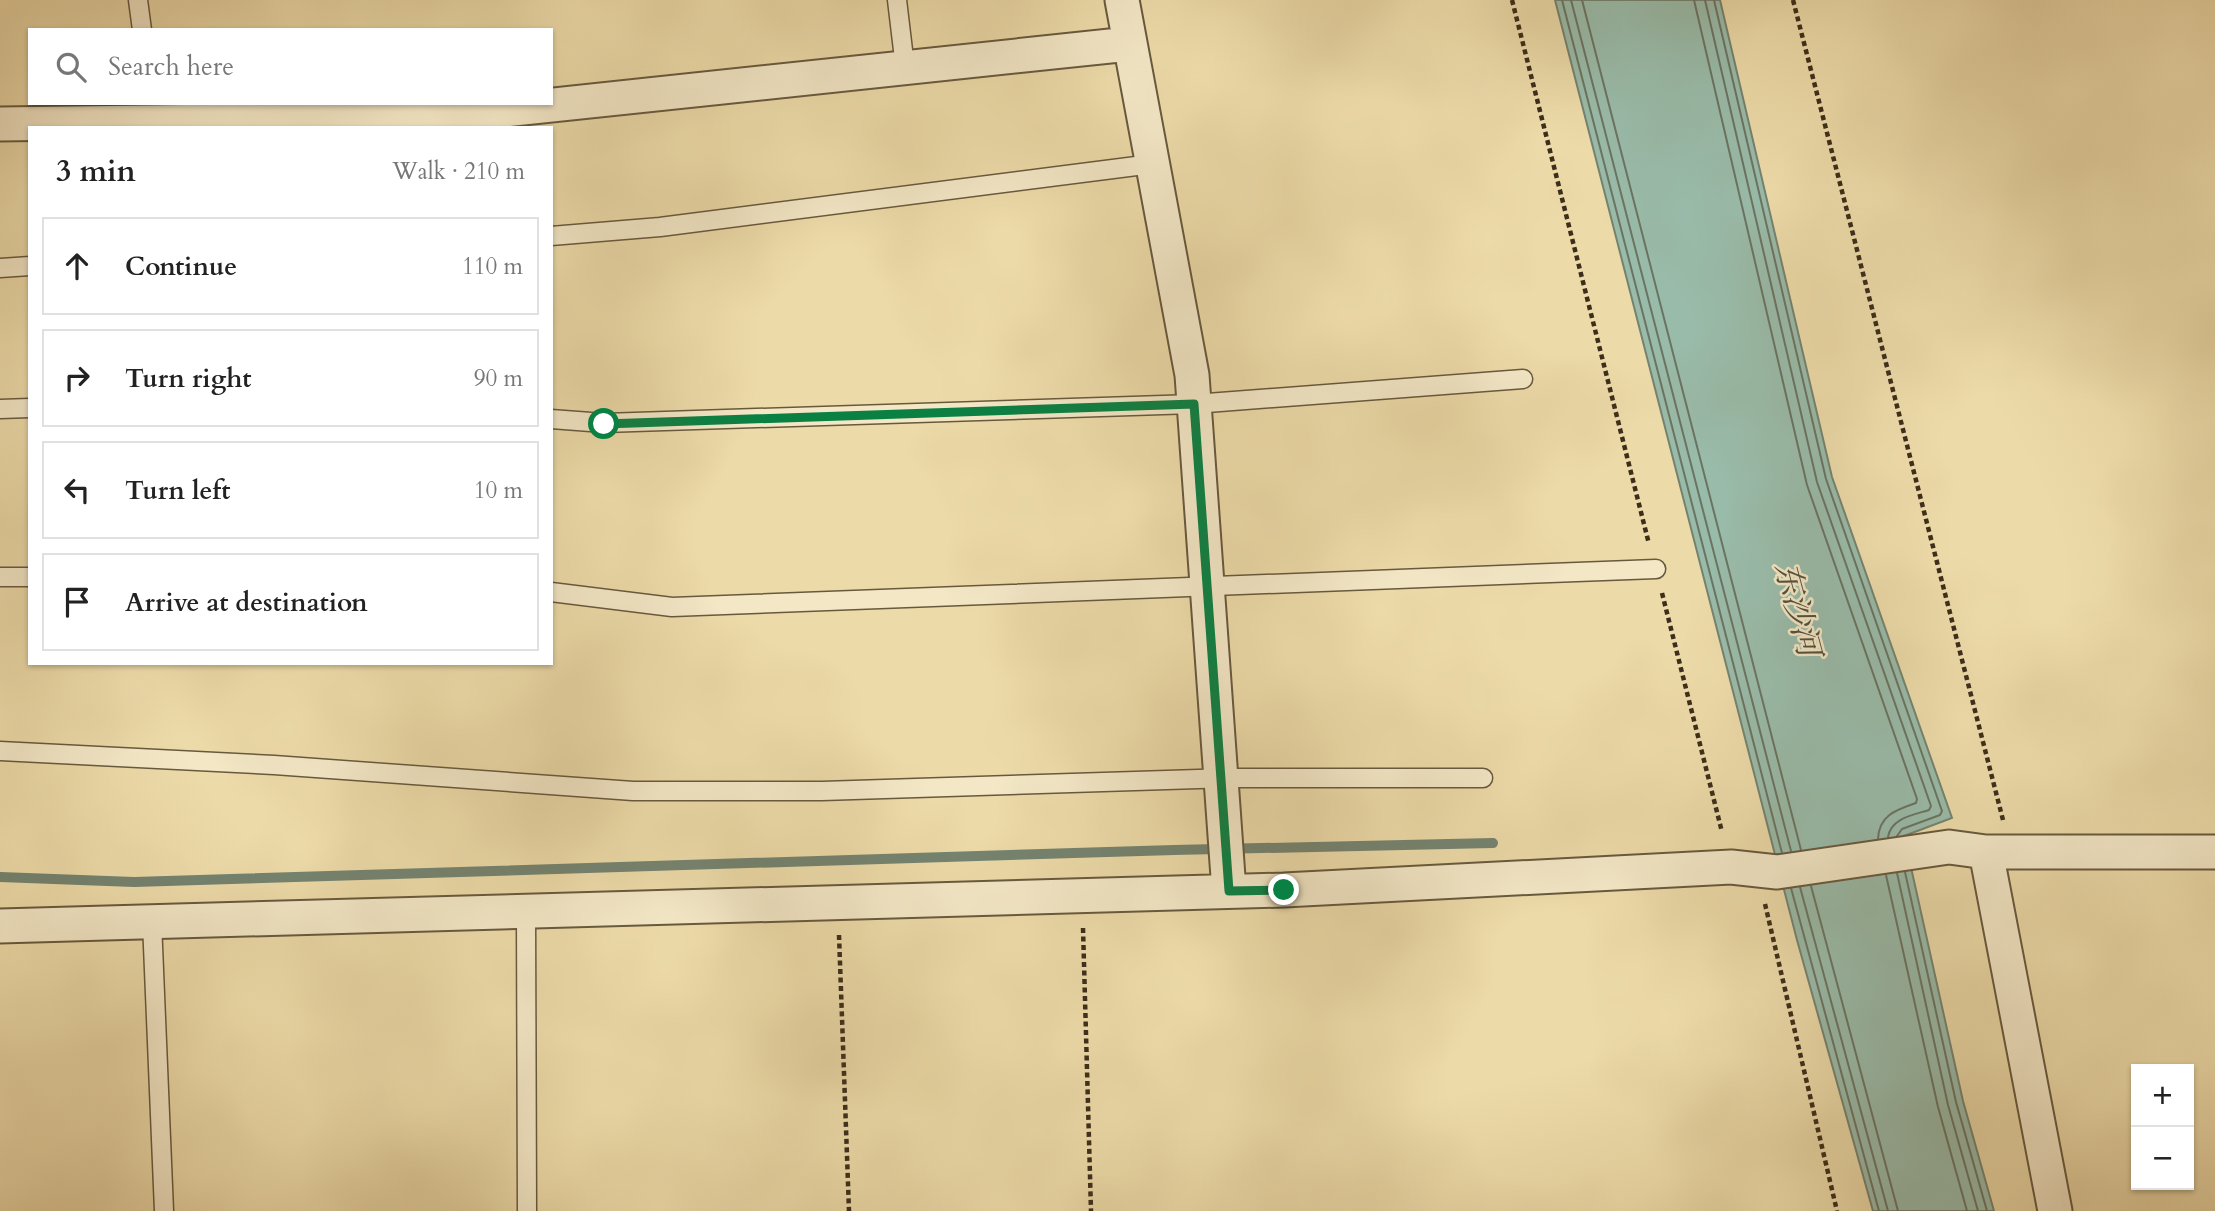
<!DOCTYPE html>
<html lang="en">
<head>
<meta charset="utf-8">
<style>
	:root { --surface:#fff; --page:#f6f6f6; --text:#222; --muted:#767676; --line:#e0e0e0 }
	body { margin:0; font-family:Cardo,"Noto Serif SC",serif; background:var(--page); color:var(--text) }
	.controls { position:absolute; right:21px; bottom:21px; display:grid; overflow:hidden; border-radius:0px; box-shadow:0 2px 5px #0004 }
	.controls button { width:63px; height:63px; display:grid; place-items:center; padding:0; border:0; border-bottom:2px solid var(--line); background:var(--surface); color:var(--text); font:35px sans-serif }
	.stop { position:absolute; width:21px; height:21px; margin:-16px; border:5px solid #0b8043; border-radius:50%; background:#fff }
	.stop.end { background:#0b8043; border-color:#fff; box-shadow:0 2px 7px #0008 }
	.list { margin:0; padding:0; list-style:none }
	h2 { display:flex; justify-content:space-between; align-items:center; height:91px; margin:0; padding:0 28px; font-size:30px }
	h2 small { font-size:23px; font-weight:400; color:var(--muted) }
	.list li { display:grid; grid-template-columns:46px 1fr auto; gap:21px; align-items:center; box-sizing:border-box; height:98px; margin:0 14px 14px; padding:0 14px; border:2px solid var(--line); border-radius:0px }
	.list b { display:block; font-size:26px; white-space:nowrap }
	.list em { font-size:23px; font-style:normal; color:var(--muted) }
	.icon { flex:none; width:38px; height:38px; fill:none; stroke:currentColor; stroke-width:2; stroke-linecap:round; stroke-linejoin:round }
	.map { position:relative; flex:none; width:2215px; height:1211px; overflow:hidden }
	.search { position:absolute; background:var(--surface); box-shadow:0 2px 5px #0004; left:28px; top:28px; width:525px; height:77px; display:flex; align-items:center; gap:18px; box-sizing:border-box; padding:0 24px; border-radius:0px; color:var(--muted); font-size:26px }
	.panel { position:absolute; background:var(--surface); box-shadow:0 2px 5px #0004; left:28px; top:126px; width:525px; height:539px; border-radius:0px }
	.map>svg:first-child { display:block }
	.water { fill:#99bba9; stroke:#748370; stroke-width:2 }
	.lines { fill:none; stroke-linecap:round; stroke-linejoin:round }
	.shore { stroke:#6a7462; stroke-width:2 }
	.stream { stroke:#748370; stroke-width:10 }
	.lane-casing { stroke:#68593e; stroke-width:21 }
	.street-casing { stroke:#68593e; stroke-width:37 }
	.path { stroke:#3c2e1b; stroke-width:4.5; stroke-dasharray:5 3.5; stroke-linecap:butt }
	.lane { stroke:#f3e7c6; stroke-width:18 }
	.street { stroke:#f3e7c6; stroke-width:33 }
	.route { stroke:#0b8043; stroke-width:9 }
	.labels { text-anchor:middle; stroke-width:5; stroke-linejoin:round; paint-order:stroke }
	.water-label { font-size:32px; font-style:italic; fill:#53513e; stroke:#f3e7c6 }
</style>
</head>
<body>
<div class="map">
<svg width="2215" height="1211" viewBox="0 0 2215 1211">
	<rect width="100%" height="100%" fill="#ecdaa8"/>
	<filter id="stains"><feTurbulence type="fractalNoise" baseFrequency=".00286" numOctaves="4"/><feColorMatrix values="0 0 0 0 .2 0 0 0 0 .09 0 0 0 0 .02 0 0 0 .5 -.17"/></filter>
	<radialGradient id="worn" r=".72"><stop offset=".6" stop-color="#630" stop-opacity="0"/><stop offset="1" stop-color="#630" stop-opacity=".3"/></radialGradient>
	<path class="water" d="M1555 0H1720L1832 477 1952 818 1904 836 1963 1101 1994 1211H1873L1797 940Z"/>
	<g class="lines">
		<path class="shore" d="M1562 0 1782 853
			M1571 0 1791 851
			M1582 0 1801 850
			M1694 0 1807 485 1917 799 1916 803C1896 810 1879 815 1878 839
			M1705 0 1817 482 1931 806 1929 810C1913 815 1891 818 1888 837
			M1714 0 1826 479 1942 811 1940 815 1902 829 1897 836
			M1905 872 1956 1102 1987 1211
			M1897 873 1948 1105 1978 1211
			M1886 875 1938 1107 1967 1211
			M1811 886 1898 1211
			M1800 887 1888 1211
			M1791 888 1879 1211"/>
		<path class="stream" d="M0 877 134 882 1174 850 1493 843"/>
		<defs>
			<path id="lane" d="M138 0 142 30
				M897 0 905 67
				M551 236 660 227 1152 164
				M0 268 30 266
				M0 409 30 408
				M551 419 604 423 1194 404 1523 379
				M0 577H30
				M551 592 672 607 1656 569
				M0 751 274 765 633 791H822L1230 778H1483
				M526 912 527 1211
				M152 922 164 1211"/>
			<path id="street" d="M1122 0 1192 375 1229 891
				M0 124 430 118 1129 44
				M1986 852 2055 1211
				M0 926 1284 890 1731 867 1777 872 1949 847 1986 852H2215"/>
		</defs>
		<use href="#lane" class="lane-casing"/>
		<use href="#street" class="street-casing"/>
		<path class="path" d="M1512 0 1649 544
			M1793 0 2003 820
			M1662 593 1722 832
			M1765 904 1837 1211
			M1083 928 1091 1211
			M839 935 849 1211"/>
		<use href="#lane" class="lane"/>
		<use href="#street" class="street"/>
	</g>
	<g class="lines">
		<path class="route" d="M604 424 1194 404 1229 891 1284 890"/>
	</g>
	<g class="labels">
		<g class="water-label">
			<text transform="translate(1798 609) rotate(75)" y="11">东沙河</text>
		</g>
	</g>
	<rect width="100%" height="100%" filter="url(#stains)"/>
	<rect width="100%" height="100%" fill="url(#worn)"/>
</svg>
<div class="controls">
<button>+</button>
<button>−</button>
</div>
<div class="stop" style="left:604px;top:424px"></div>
<div class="stop end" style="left:1284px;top:890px"></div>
<div class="search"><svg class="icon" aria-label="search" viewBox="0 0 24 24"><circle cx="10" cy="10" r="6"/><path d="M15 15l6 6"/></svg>Search here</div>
<section class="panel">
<h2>3 min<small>Walk · 210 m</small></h2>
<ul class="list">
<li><svg class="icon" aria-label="ahead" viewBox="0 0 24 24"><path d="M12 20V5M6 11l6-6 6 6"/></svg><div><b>Continue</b></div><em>110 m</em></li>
<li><svg class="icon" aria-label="right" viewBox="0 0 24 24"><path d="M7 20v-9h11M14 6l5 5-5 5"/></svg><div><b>Turn right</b></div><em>90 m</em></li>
<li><svg class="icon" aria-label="left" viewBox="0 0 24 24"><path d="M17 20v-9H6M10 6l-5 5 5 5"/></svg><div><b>Turn left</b></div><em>10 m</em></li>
<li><svg class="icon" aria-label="arrive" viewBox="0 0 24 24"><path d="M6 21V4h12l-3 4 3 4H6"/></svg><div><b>Arrive at destination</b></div></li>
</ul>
</section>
</div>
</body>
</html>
